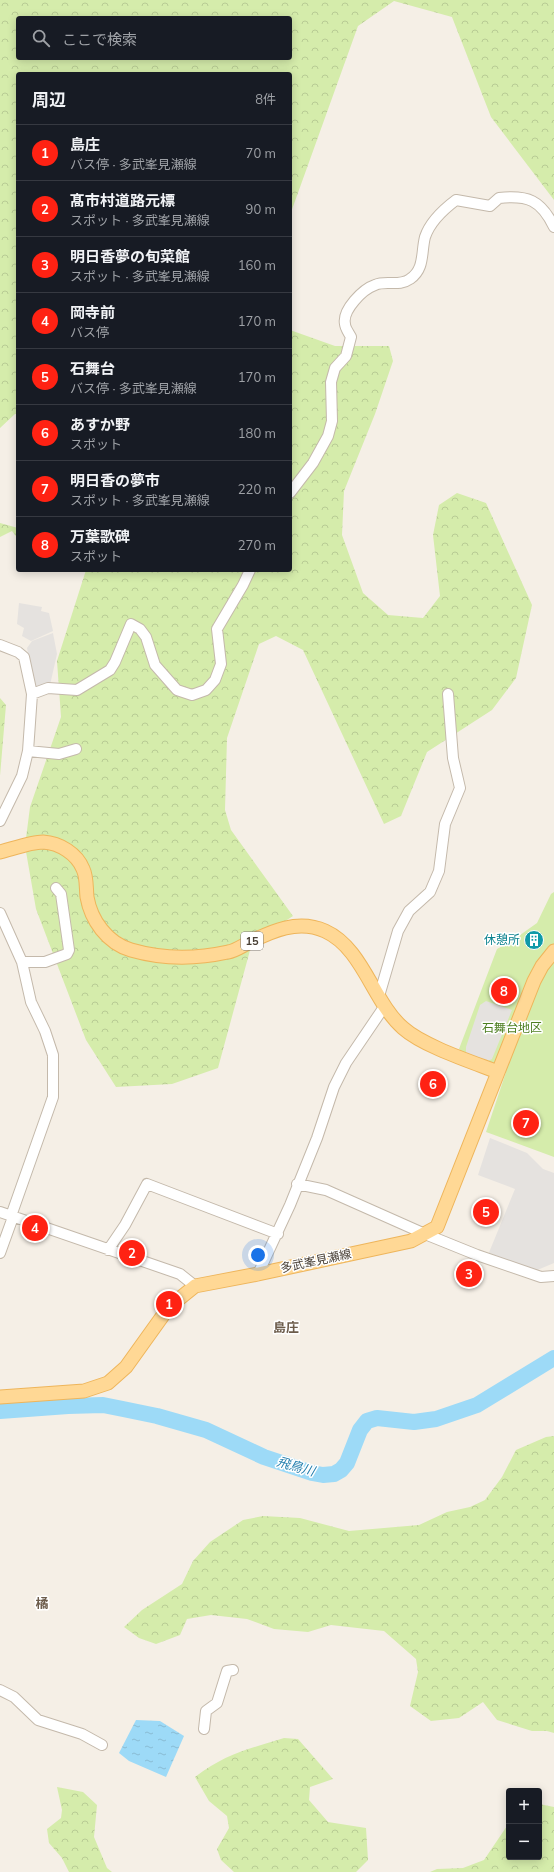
<!DOCTYPE html>
<html lang="ja">
<head>
<meta charset="utf-8">
<style>
	:root { --surface:#171b24; --page:#20242c; --text:#f1f3f6; --muted:#9ea1a6; --line:#363941; --accent:#ff2213 }
	body { margin:0; font-family:Mulish,"Noto Sans JP",sans-serif; background:var(--page); color:var(--text) }
	.controls { position:absolute; right:12px; bottom:12px; display:grid; overflow:hidden; border-radius:4px; box-shadow:0 2px 10px #0003 }
	.controls button { width:36px; height:36px; display:grid; place-items:center; padding:0; border:0; border-bottom:1px solid var(--line); background:var(--surface); color:var(--text); font:20px sans-serif }
	.you { position:absolute; left:258px; top:1255px; width:14px; height:14px; margin:-10px; border:3px solid #fff; border-radius:50%; background:#1a73e8; box-shadow:0 0 0 6px #1a73e833 }
	.badge { display:grid; place-items:center; width:26px; height:26px; border-radius:50%; background:var(--accent); color:#fff; font-size:13px; font-weight:700 }
	.pin { position:absolute; translate:-50% -50%; border:2px solid #fff; box-shadow:0 1px 4px #0006 }
	.list { margin:0; padding:0; list-style:none }
	h2 { display:flex; justify-content:space-between; align-items:center; height:52px; margin:0; padding:0 16px; font-size:17px }
	h2 small { font-size:13px; font-weight:400; color:var(--muted) }
	.list li { display:grid; grid-template-columns:26px 1fr auto; gap:12px; align-items:center; box-sizing:border-box; height:56px; padding:0 16px; border-top:1px solid var(--line) }
	.list b { display:block; font-size:15px; white-space:nowrap }
	.list p { margin:0; font-size:13px; white-space:nowrap; color:var(--muted) }
	.list em { font-size:13px; font-style:normal; color:var(--muted) }
	.icon { flex:none; width:22px; height:22px; fill:none; stroke:currentColor; stroke-width:2; stroke-linecap:round; stroke-linejoin:round }
	.map { position:relative; flex:none; width:554px; height:1872px; overflow:hidden }
	.search { position:absolute; background:var(--surface); box-shadow:0 2px 10px #0003; left:16px; top:16px; width:276px; height:44px; display:flex; align-items:center; gap:10px; box-sizing:border-box; padding:0 14px; border-radius:4px; color:var(--muted); font-size:15px }
	.panel { position:absolute; background:var(--surface); box-shadow:0 2px 10px #0003; left:16px; top:72px; width:276px; height:500px; border-radius:4px }
	.map>svg:first-child { display:block }
	.forest { fill:url(#forest-crowns); fill-rule:evenodd }
	.park { fill:#d5ecab }
	.parking { fill:#e5e2df }
	.water { fill:url(#water-ripples) }
	.lines { fill:none; stroke-linecap:round; stroke-linejoin:round }
	.river { stroke:#9ddaf7; stroke-width:16 }
	.minor-casing { stroke:#c4b9ab; stroke-width:12 }
	.major-casing { stroke:#eeb55b; stroke-width:15 }
	.minor { stroke:#fff; stroke-width:10 }
	.major { stroke:#ffd895; stroke-width:13 }
	.labels { text-anchor:middle; stroke-width:3; stroke-linejoin:round; paint-order:stroke }
	.shield { fill:#fff; stroke:#7f7972; stroke-width:1 }
	.shield-label { font-size:11px; font-weight:bold; fill:#483f35 }
	.culture-label { font-size:12px; fill:#0d838f; stroke:#fff; text-anchor:end }
	.park-label { font-size:12px; fill:#4e7f22; stroke:#fff }
	.street-label { font-size:12px; fill:#483f35; stroke:#fff }
	.neighbourhood-label { font-size:13px; font-weight:bold; fill:#6c5c4b; stroke:#fff }
	.water-label { font-size:13px; font-style:italic; fill:#227ead; stroke:#fff }
</style>
</head>
<body>
<div class="map">
<svg width="554" height="1872" viewBox="0 0 554 1872">
	<defs>
		<pattern id="forest-crowns" width="20" height="18" patternUnits="userSpaceOnUse"><rect width="20" height="18" fill="#d5ecab"/><path d="M2 6a3 3 0 1 1 6 0M12 15a3 3 0 1 1 6 0" fill="none" stroke="#b8cb94"/></pattern>
		<pattern id="water-ripples" width="26" height="14" patternUnits="userSpaceOnUse"><rect width="26" height="14" fill="#9ddaf7"/><path d="M2 4q2-2 4 0t4 0M15 11q2-2 4 0t4 0" fill="none" stroke="#89bcd4"/></pattern>
	</defs>
	<rect width="100%" height="100%" fill="#f5efe6"/>
	<path class="forest" d="M0 0H554V200L491 117 452 17 394 1 358 26 290 215V74H18V414H15L0 428ZM18 18H290V58H18Z
		M290 330 335 346H389L393 361 375 414 344 491 342 535 363 593 388 615 423 618 440 596 433 535 439 505 457 493 486 503 532 605 516 678 492 710 427 752 401 816 384 824 303 650 276 636 259 644 227 738 225 810 231 830 293 916 252 943 218 1068 172 1084 116 1087 86 1040 36 909 25 846 30 807 61 717 57 661 86 570H290Z
		M0 523 18 528V539L12 531 0 537Z
		M0 698 6 705 0 776Z
		M554 1436V1733L547 1731H532L497 1720 483 1702 459 1718 431 1721 410 1706 418 1672 416 1659 384 1631 331 1625 308 1632 274 1629 247 1619 211 1615 187 1619 180 1635 156 1644 139 1638 124 1627 142 1610 182 1584 193 1561 210 1542 243 1520 263 1516 300 1518 349 1531 419 1525 447 1512 470 1507 485 1500 502 1477 516 1450 546 1437Z
		M284 1738 298 1739 333 1779 310 1787 309 1800 328 1822 366 1828 368 1860 356 1872H234L221 1860 217 1849 229 1828 227 1816 209 1801 195 1777C225 1754 249 1749 284 1738Z
		M57 1787 83 1792 97 1805 94 1837 107 1868 112 1872H69L62 1858 49 1843 47 1829 61 1818 62 1810Z
		M539 1804 554 1807V1872H430L437 1869 463 1868 484 1860 509 1823V1857H539Z"/>
	<path class="park" d="M554 892V1157L486 1132 506 1072 466 1055 459 1049 497 949 513 940 537 923 551 894Z"/>
	<path class="parking" d="M19 603 42 607 41 611 49 613 53 631 31 641 22 636 24 628 17 624Z
		M53 633 57 654 50 685 34 688 27 648 32 641Z
		M486 1001 512 1010 492 1059 488 1061 466 1053V1047L480 1005Z
		M490 1138 527 1153 543 1169 554 1173V1263L535 1271 488 1255 515 1189 478 1175Z"/>
	<path class="water" d="M136 1720 160 1721 184 1736 166 1777 129 1761 119 1753Z"/>
	<g class="lines">
		<path class="river" d="M0 1411 68 1406 103 1405 123 1409 157 1416 206 1430 264 1457 312 1473 323 1475 334 1474 341 1470 347 1463 360 1430 367 1421 377 1418 414 1422 436 1419 477 1405 554 1358"/>
		<defs>
			<path id="minor" d="M290 493 313 463 328 436 332 421 331 382 335 368 346 356 351 337C349 333 345 328 345 324 342 310 363 289 375 285 386 280 399 287 410 279 425 269 421 252 425 237 430 222 444 209 456 200L490 206 499 198C528 195 541 200 554 227
				M0 645 18 652 24 657 32 694 28 751 22 776 0 821
				M32 694 48 688 77 690 110 670 115 662 131 624 140 629 146 637 155 665 177 690 192 695 206 690 215 680 221 664 217 629 243 585 250 570
				M28 751 59 754 76 749
				M0 913 22 962 31 1002 45 1031 53 1055V1097L11 1216
				M22 962H45L67 954 69 950 61 894 56 888
				M379 996 398 931 409 911 430 892 439 871 445 824 460 788 453 758 448 694
				M297 1184 326 1190 425 1234 477 1255 541 1277 554 1276
				M0 1212 180 1274 195 1286
				M108 1250 125 1225 147 1184 278 1234
				M0 1253 13 1217
				M258 1274 290 1205 317 1138 334 1087 346 1063 384 1007
				M0 1690 14 1697 38 1720 82 1734 102 1745
				M204 1729 206 1711 217 1703 227 1671 233 1670"/>
			<path id="major" d="M0 852C12 849 31 842 43 842 60 843 77 854 83 869 87 877 86 888 87 897 91 920 107 943 131 950 162 959 196 959 228 952 235 951 242 946 248 943 272 931 298 919 325 931 363 948 373 1002 403 1028 423 1046 472 1062 498 1072
				M0 1397 84 1391 108 1383 126 1367 169 1307 195 1286 258 1274 411 1241 437 1227 534 981 542 966 554 951"/>
		</defs>
		<use href="#minor" class="minor-casing"/>
		<use href="#major" class="major-casing"/>
		<use href="#minor" class="minor"/>
		<use href="#major" class="major"/>
	</g>
	<defs>
		<symbol id="building-disc" viewBox="-11 -11 22 22"><circle r="9.5" fill="#0f9aa8" stroke="#fff"/><path d="M-4-6H4V6H1V3H-1V6H-4ZM-2.5-4.3h1.7v1.8h-1.7ZM.8-4.3h1.7v1.8H.8ZM-2.5-1h1.7V.8h-1.7ZM.8-1h1.7V.8H.8Z" fill="#fff"/></symbol>
	</defs>
	<g fill-rule="evenodd">
		<use href="#building-disc" x="523" y="929" width="22" height="22"/>
	</g>
	<g class="labels">
		<rect class="shield" x="241" y="932" width="22" height="18" rx="3"/>
		<g class="shield-label">
			<text x="252" y="945">15</text>
		</g>
		<g class="culture-label">
			<text x="520" y="944">休憩所</text>
		</g>
		<g class="park-label">
			<text x="512" y="1032">石舞台地区</text>
		</g>
		<g class="street-label">
			<text transform="translate(316 1261) rotate(-12)" y="4">多武峯見瀬線</text>
		</g>
		<g class="neighbourhood-label">
			<text x="286" y="1332">島庄</text>
			<text x="42" y="1608">橘</text>
		</g>
		<g class="water-label">
			<text transform="translate(296 1466) rotate(16)" y="5">飛鳥川</text>
		</g>
	</g>
</svg>
<div class="controls">
<button>+</button>
<button>−</button>
</div>
<div class="you"></div>
<div class="pin badge" style="left:169px;top:1304px">1</div>
<div class="pin badge" style="left:132px;top:1253px">2</div>
<div class="pin badge" style="left:469px;top:1274px">3</div>
<div class="pin badge" style="left:35px;top:1228px">4</div>
<div class="pin badge" style="left:486px;top:1212px">5</div>
<div class="pin badge" style="left:433px;top:1084px">6</div>
<div class="pin badge" style="left:526px;top:1123px">7</div>
<div class="pin badge" style="left:504px;top:991px">8</div>
<div class="search"><svg class="icon" aria-label="search" viewBox="0 0 24 24"><circle cx="10" cy="10" r="6"/><path d="M15 15l6 6"/></svg>ここで検索</div>
<section class="panel">
<h2>周辺<small>8件</small></h2>
<ul class="list">
<li><span class="badge">1</span><div><b>島庄</b><p>バス停 · 多武峯見瀬線</p></div><em>70 m</em></li>
<li><span class="badge">2</span><div><b>髙市村道路元標</b><p>スポット · 多武峯見瀬線</p></div><em>90 m</em></li>
<li><span class="badge">3</span><div><b>明日香夢の旬菜館</b><p>スポット · 多武峯見瀬線</p></div><em>160 m</em></li>
<li><span class="badge">4</span><div><b>岡寺前</b><p>バス停</p></div><em>170 m</em></li>
<li><span class="badge">5</span><div><b>石舞台</b><p>バス停 · 多武峯見瀬線</p></div><em>170 m</em></li>
<li><span class="badge">6</span><div><b>あすか野</b><p>スポット</p></div><em>180 m</em></li>
<li><span class="badge">7</span><div><b>明日香の夢市</b><p>スポット · 多武峯見瀬線</p></div><em>220 m</em></li>
<li><span class="badge">8</span><div><b>万葉歌碑</b><p>スポット</p></div><em>270 m</em></li>
</ul>
</section>
</div>
</body>
</html>
